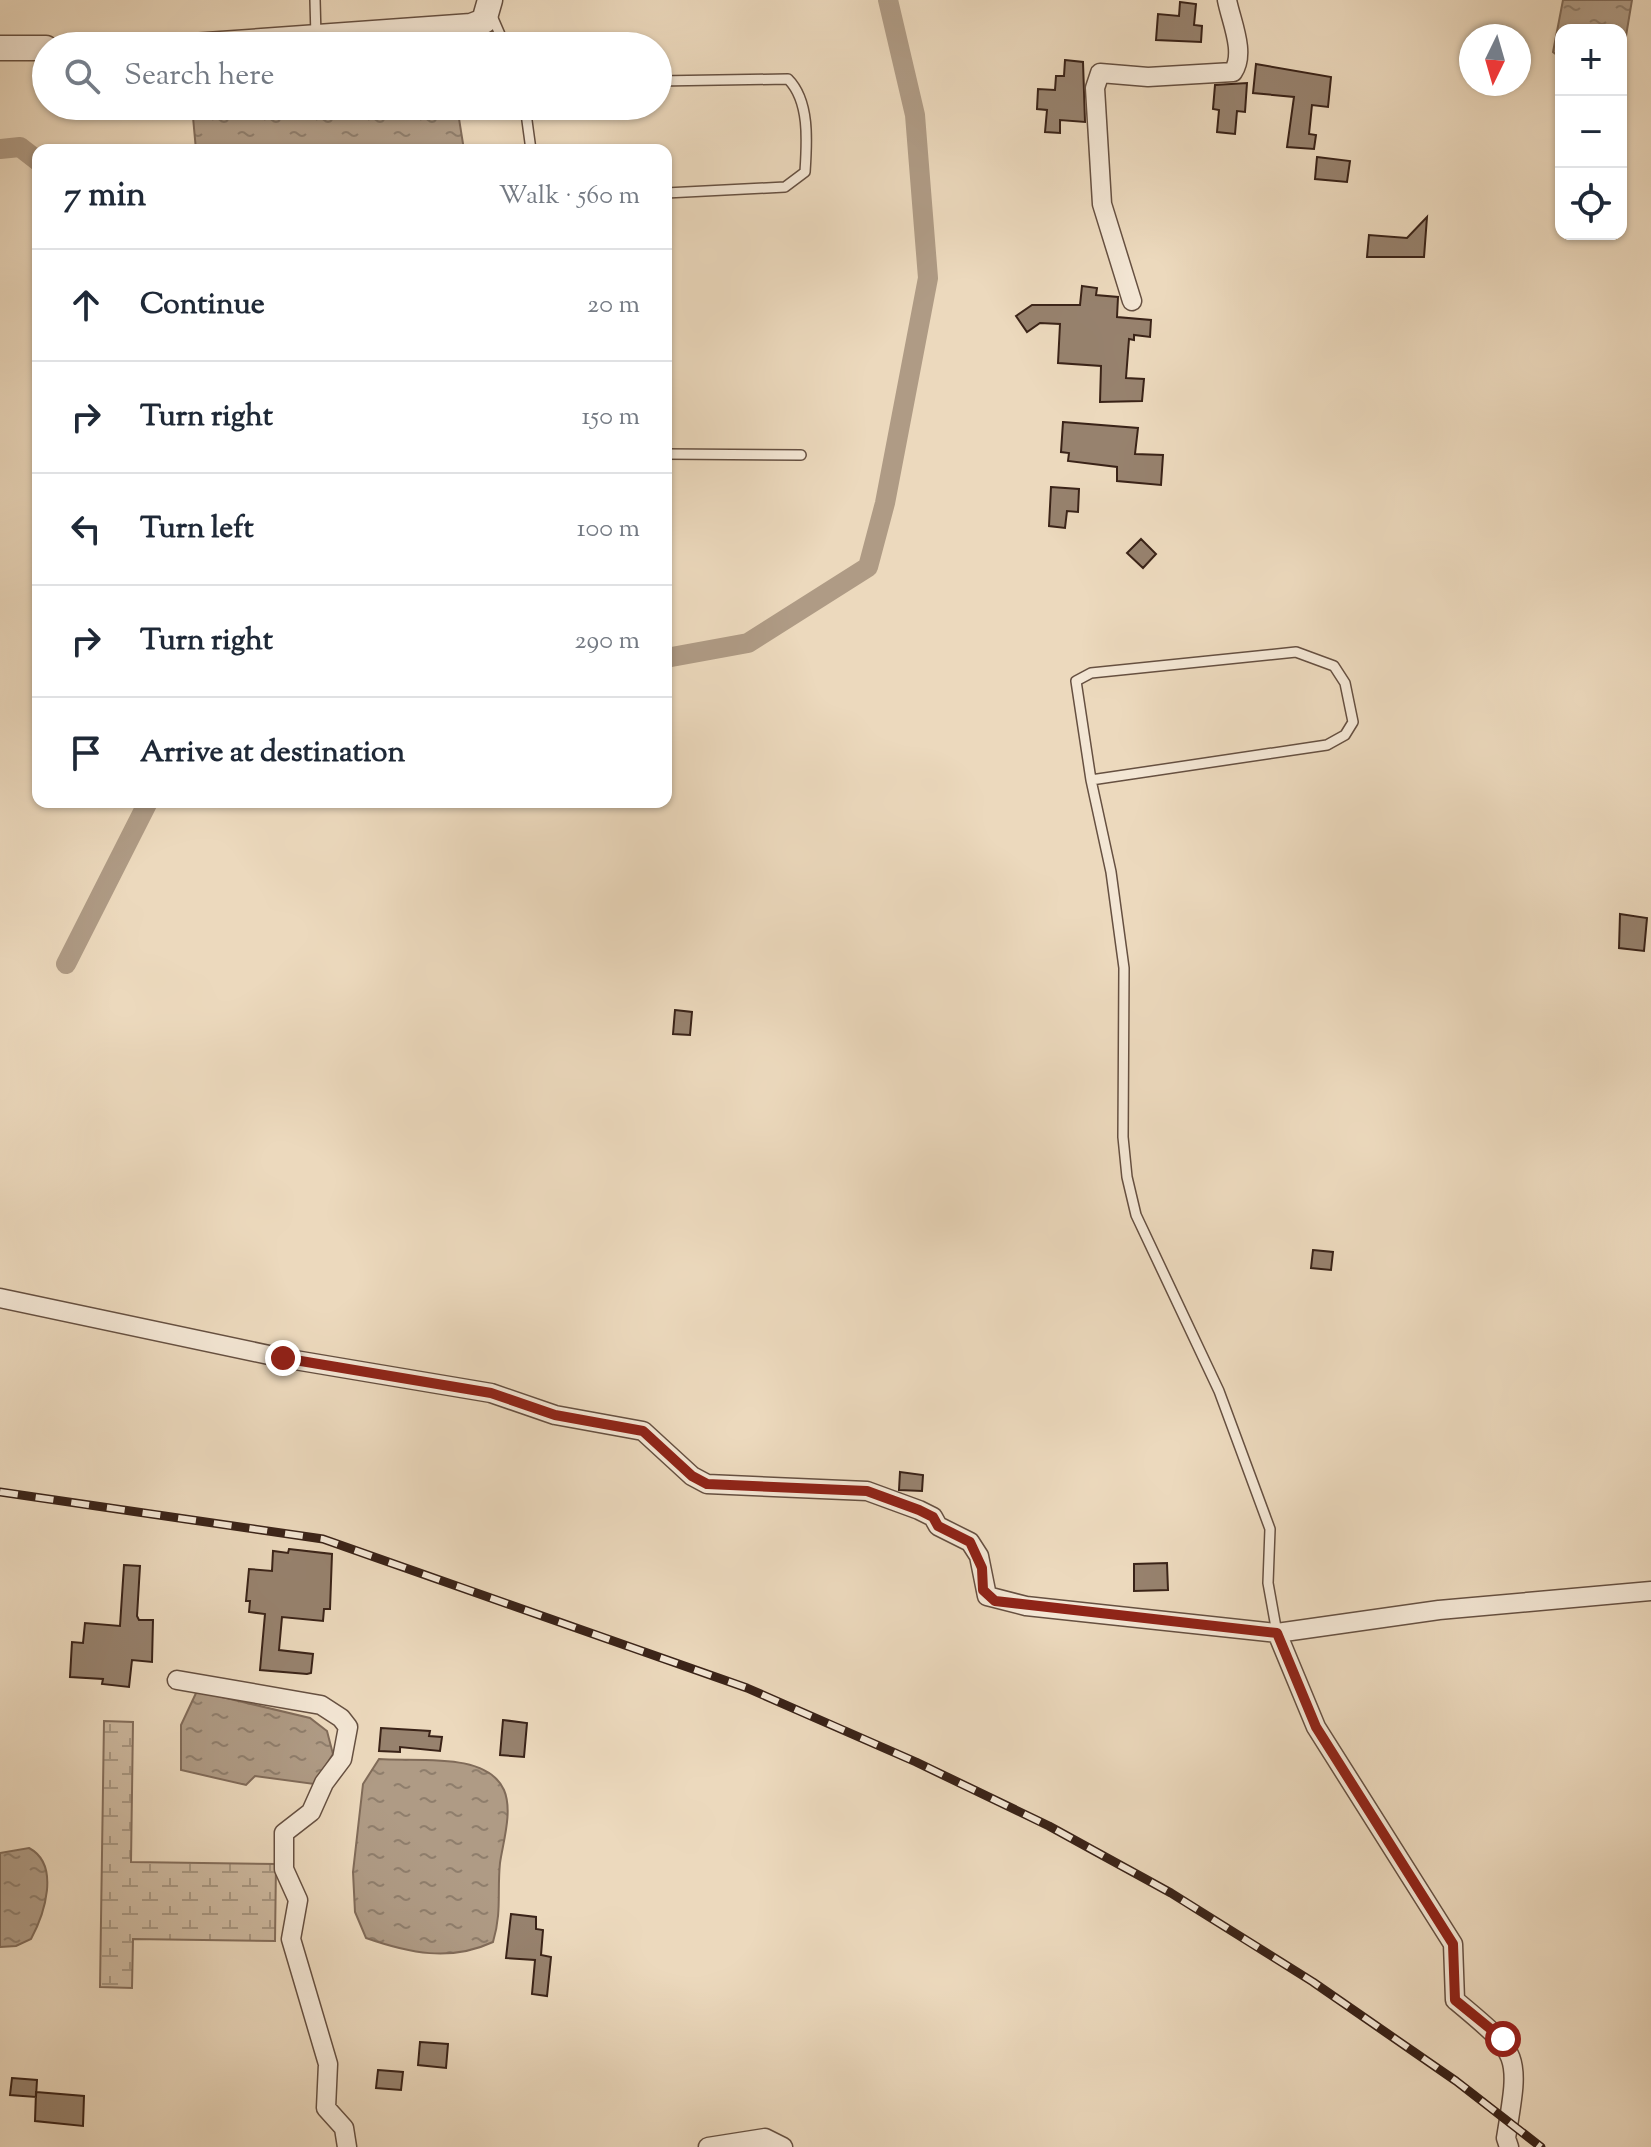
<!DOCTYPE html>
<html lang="en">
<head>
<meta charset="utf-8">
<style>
	:root { --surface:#fff; --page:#f6f6f7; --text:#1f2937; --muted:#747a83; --line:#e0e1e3 }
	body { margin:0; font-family:"Sorts Mill Goudy",serif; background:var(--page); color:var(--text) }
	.controls { position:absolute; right:24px; top:24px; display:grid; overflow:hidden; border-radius:16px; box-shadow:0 2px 6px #0004 }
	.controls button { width:72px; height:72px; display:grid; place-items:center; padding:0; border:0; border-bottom:2px solid var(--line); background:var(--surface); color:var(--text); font:40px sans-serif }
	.compass { position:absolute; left:1459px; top:24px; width:72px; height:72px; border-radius:50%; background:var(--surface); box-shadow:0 2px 6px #0004; rotate:185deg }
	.stop { position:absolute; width:24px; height:24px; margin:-18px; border:6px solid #8f2418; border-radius:50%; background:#fff }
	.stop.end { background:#8f2418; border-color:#fff; box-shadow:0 2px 8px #0008 }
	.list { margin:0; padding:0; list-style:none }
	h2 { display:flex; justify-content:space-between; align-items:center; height:104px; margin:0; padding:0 32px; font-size:34px }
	h2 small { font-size:26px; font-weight:400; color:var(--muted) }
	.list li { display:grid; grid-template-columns:52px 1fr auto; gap:24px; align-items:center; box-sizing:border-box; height:112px; padding:0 32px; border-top:2px solid var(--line) }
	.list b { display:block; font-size:30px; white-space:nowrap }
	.list em { font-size:26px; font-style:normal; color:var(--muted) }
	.icon { flex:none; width:44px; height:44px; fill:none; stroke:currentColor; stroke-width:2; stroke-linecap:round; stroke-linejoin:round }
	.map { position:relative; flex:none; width:1651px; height:2147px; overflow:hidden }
	.search { position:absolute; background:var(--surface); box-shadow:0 2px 6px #0004; left:32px; top:32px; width:640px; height:88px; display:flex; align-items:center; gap:20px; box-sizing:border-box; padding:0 28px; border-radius:44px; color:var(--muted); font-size:30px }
	.panel { position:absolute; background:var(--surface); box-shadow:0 2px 6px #0004; left:32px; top:144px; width:640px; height:664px; border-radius:16px }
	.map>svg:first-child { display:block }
	.wetland { fill:url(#wetland-marsh); stroke:#846e5c; stroke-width:2 }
	.water { fill:url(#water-ripples); stroke:#806b59; stroke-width:2 }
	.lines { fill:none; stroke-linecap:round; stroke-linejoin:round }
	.canal { stroke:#af9b85; stroke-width:20 }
	.building { fill:#97826e; stroke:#3a2318; stroke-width:2 }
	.service-casing { stroke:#665041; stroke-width:12 }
	.minor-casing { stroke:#665041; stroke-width:21 }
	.tertiary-casing { stroke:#665041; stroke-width:27 }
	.service { stroke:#f3e6d4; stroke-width:9 }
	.minor { stroke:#f3e6d4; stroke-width:18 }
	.tertiary { stroke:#f3e6d4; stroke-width:24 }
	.rail-casing { stroke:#3a2318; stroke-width:9 }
	.rail { stroke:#f3e6d4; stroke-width:6; stroke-dasharray:18; stroke-linecap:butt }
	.route { stroke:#8f2418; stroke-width:10 }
</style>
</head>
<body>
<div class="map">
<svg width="1651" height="2147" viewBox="0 0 1651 2147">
	<defs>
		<pattern id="wetland-marsh" width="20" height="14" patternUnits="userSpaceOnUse" patternTransform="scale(2)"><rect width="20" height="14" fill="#cebaa1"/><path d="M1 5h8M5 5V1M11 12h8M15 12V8" fill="none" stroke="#a89782"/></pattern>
		<pattern id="water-ripples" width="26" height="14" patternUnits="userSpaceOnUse" patternTransform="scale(2)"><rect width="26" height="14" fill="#af9b85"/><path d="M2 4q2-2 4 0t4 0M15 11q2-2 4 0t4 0" fill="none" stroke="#8f7e6c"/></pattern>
	</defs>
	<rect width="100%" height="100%" fill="#ecd9bd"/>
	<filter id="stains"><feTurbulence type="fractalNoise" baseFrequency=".0025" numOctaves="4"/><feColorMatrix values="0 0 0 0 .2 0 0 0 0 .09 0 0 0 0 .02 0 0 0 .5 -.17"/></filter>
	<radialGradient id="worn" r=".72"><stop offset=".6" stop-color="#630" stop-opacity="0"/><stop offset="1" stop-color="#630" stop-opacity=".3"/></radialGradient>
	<path class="wetland" d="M104 1721 133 1722 131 1862 276 1864 275 1941 133 1939 132 1988 100 1987Z"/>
	<path class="water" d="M1563 0H1632L1626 36 1621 43V30H1561V58L1553 52Z
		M192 106H457L464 150H196Z
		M197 1691 310 1718 327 1731 333 1754 314 1784 255 1776 246 1785 181 1770V1725Z
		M379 1759C414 1762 487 1751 504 1790 513 1811 503 1842 500 1863 497 1892 502 1912 493 1942 450 1962 409 1953 366 1938L355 1912 353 1872 363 1784Z
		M29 1848C61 1865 44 1915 31 1939L16 1946 0 1947V1853Z"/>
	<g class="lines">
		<path class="canal" d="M0 149 20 147 38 161
			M666 658 748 643 868 567 885 503 928 278 915 115 888 0
			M66 964 148 802"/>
	</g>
	<path class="building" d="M1180 2 1196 4 1194 25 1202 26 1201 42 1156 40 1158 14 1179 16Z
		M1065 60 1083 62 1085 122 1060 120V133L1045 132 1047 110 1037 109 1038 89 1055 90 1056 76H1064Z
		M1256 64 1331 77 1328 107 1312 105 1309 134 1316 135 1314 149 1287 147 1294 97 1253 93Z
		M1247 83 1245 112 1237 111 1235 134 1217 132 1219 110 1213 109 1215 85Z
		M1317 157 1350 161 1347 182 1315 179Z
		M1427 217 1424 257H1367L1369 235 1407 238Z
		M1082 286 1097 288 1096 295 1118 297 1117 317 1151 320 1150 337 1134 335V340L1129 339 1126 378 1144 379 1142 401 1100 402 1101 366 1058 363 1060 324 1040 323 1027 332 1016 316 1032 305H1080Z
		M1063 422 1138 428 1135 454 1163 455 1161 485 1117 481V467L1068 461 1069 453 1061 452Z
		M1051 487 1079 489 1078 512 1067 511 1065 528 1049 526Z
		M1141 539 1156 554 1143 568 1127 553Z
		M1620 914 1647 918 1644 951 1619 948Z
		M675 1010 692 1012 690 1035 673 1034Z
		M1313 1250 1333 1252 1331 1270 1311 1268Z
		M900 1472 923 1475 922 1491 899 1490Z
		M289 1549 332 1554 330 1609H324L323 1621 282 1617 279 1650 313 1654 311 1673 307 1674 260 1670 265 1614 249 1612 250 1601H246L249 1569 272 1571 273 1551 288 1553Z
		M1167 1563 1168 1590 1134 1591V1564Z
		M124 1565 140 1566 137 1616 139 1620H153L152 1662 132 1660 129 1687 102 1684 103 1679 70 1677 72 1642 83 1643 85 1623 120 1626Z
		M503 1720 527 1723 524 1757 500 1755Z
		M381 1728 430 1731 429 1736 442 1737 440 1751 400 1747V1752L379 1751Z
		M511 1914 536 1917V1929L543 1930 541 1955 551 1957 547 1996 532 1994 535 1960 506 1958Z
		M420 2042 448 2044 446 2068 418 2065Z
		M378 2070 403 2072 401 2090 376 2088Z
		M12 2078 37 2080 36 2097 10 2095Z
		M36 2092 84 2096 83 2126 35 2121Z"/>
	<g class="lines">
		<defs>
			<path id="service" d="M315 0 316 37
				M492 16 505 46
				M658 81 788 79C810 101 807 142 805 172L785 187 666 193
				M525 106 531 150
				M666 454 801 455
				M1091 780 1327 745 1345 735 1353 722 1345 683 1334 666 1296 652 1091 673 1076 681 1091 780 1111 872 1124 968 1123 1137 1127 1177 1136 1215 1219 1391 1270 1529 1268 1583 1277 1633"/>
			<path id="minor" d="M1132 301 1102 204 1095 88 1100 73 1148 77 1233 72C1246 53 1231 21 1227 0
				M0 1298 283 1358 491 1393 555 1415 643 1431 692 1476 707 1484 867 1491 919 1510 933 1517 938 1526 970 1542 979 1556 987 1596 1026 1606 1277 1633 1439 1610 1651 1591
				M1277 1633 1316 1727 1453 1944 1455 2000C1521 2055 1520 2053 1506 2138L1509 2147
				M177 1680 321 1705 341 1718 348 1727 342 1759 324 1783 311 1812 284 1833V1869L298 1900 291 1939 328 2064 326 2108 344 2128 347 2147
				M708 2147 765 2138 783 2147"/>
			<path id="tertiary" d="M192 46 471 26 484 21 490 0
				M0 48H46"/>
		</defs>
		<use href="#service" class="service-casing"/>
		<use href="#minor" class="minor-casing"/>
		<use href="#tertiary" class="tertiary-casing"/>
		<use href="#service" class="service"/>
		<use href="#minor" class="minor"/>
		<use href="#tertiary" class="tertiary"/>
		<defs>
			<path id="rail" d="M0 1492 323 1539 747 1688 916 1762 1049 1826 1171 1893 1313 1982 1456 2081 1541 2147"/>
		</defs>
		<use href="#rail" class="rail-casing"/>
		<use href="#rail" class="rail"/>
	</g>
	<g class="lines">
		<path class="route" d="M283 1358 491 1393 555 1415 643 1431 692 1476 707 1484 867 1491 919 1510 933 1517 938 1526 970 1542 982 1568 983 1590 995 1601 1277 1633 1316 1727 1453 1944 1455 2000 1503 2039"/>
	</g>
	<rect width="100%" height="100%" filter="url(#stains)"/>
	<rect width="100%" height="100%" fill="url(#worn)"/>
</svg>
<div class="controls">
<button>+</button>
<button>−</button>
<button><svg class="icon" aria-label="locate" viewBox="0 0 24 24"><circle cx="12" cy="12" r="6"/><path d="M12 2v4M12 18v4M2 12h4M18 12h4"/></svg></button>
</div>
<svg class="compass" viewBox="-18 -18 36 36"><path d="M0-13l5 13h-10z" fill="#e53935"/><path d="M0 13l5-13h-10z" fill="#747a83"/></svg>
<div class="stop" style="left:1503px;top:2039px"></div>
<div class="stop end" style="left:283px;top:1358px"></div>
<div class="search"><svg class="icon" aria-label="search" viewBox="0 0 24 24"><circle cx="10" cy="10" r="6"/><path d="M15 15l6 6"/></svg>Search here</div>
<section class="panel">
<h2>7 min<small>Walk · 560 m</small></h2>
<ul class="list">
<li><svg class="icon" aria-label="ahead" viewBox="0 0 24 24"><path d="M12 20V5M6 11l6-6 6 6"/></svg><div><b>Continue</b></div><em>20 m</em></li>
<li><svg class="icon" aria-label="right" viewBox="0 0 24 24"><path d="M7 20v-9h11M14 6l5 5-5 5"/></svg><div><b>Turn right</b></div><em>150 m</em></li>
<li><svg class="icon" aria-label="left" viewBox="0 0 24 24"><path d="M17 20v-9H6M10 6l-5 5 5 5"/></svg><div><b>Turn left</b></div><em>100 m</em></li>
<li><svg class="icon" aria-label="right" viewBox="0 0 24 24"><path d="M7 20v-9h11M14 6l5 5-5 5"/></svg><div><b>Turn right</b></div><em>290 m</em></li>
<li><svg class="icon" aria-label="arrive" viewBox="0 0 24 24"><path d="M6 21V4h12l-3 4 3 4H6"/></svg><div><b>Arrive at destination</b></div></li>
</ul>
</section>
</div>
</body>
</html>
